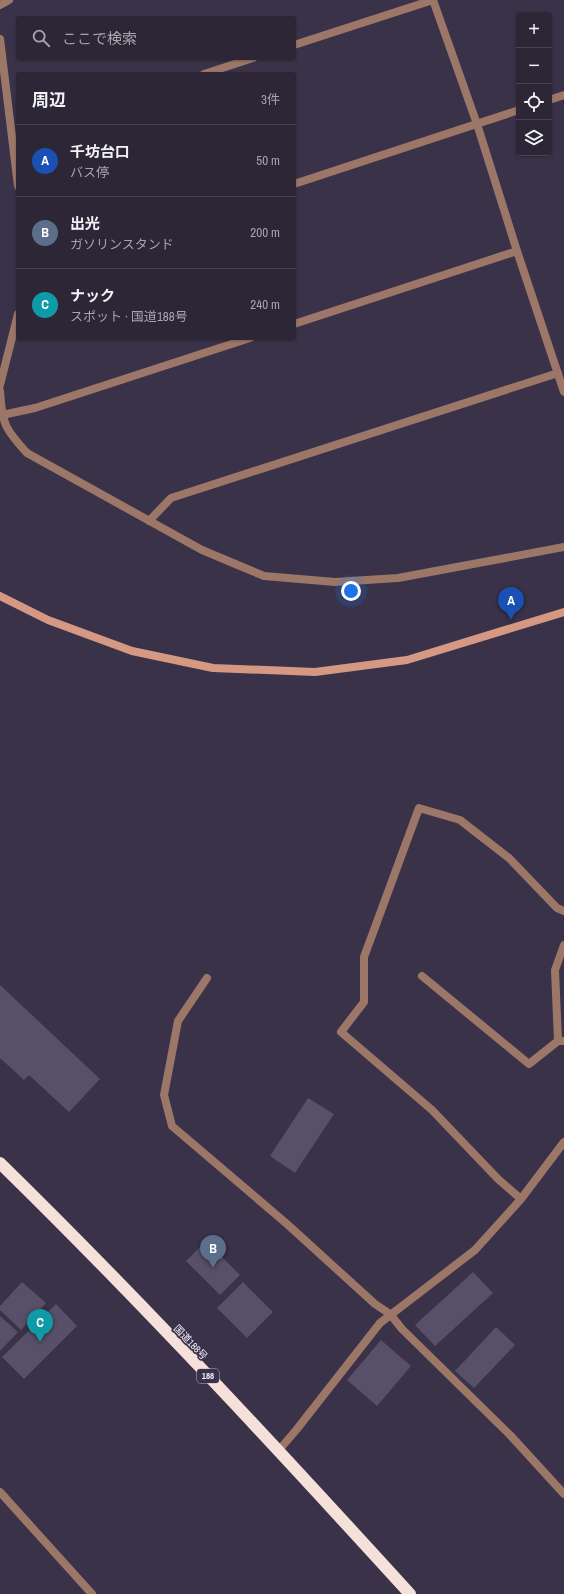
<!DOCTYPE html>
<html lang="ja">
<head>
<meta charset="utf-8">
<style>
	:root { --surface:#2c2637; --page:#342e3f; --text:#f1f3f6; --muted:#a6a5ad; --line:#484352; --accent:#ea580c }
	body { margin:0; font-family:"Archivo Narrow","Noto Sans JP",sans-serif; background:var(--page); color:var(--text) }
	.controls { position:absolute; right:12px; top:12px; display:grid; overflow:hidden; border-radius:4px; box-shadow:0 1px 3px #0004 }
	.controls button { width:36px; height:36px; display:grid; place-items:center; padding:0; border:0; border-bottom:1px solid var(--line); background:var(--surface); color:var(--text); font:20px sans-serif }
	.you { position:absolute; left:351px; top:591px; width:14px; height:14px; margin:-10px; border:3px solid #fff; border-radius:50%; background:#1a73e8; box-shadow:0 0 0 6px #1a73e833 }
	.badge { display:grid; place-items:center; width:26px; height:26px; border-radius:50%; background:var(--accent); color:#fff; font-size:13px; font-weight:700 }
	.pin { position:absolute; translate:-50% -33px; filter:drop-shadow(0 1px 2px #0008) }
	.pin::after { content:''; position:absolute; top:21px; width:14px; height:12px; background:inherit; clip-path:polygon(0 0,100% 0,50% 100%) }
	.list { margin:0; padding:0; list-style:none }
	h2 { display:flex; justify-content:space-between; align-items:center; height:52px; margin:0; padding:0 16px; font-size:17px }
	h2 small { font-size:13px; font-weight:400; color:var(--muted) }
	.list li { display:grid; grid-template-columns:26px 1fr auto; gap:12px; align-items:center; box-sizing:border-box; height:72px; padding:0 16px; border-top:1px solid var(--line) }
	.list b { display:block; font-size:15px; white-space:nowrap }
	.list p { margin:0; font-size:13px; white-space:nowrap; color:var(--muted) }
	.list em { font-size:13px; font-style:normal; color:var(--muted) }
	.icon { flex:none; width:22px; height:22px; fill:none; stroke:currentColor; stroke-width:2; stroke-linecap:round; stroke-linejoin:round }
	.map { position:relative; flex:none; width:564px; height:1594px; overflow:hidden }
	.search { position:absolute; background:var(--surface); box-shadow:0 1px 3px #0004; left:16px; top:16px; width:280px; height:44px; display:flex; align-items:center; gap:10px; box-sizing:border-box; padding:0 14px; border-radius:4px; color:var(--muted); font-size:15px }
	.panel { position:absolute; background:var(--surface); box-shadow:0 1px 3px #0004; left:16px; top:72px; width:280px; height:268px; border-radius:4px }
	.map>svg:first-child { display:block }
	.building { fill:#584f68 }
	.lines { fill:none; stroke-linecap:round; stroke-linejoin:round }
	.street { stroke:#9c7768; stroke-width:8 }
	.secondary { stroke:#d59983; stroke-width:8 }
	.highway { stroke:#f5e1da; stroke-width:12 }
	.labels { text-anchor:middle; stroke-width:3.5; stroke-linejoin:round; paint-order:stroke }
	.shield { fill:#3a3249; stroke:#bab4c6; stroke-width:1 }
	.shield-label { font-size:9px; font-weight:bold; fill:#f1ecfb }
	.street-label { font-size:10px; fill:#f1ecfb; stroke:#3a3249 }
</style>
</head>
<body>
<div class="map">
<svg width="564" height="1594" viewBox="0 0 564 1594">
	<rect width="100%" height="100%" fill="#3a3249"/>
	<path class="building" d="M0 985 100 1079 69 1112 29 1075 24 1080 0 1058Z
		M308 1098 334 1114 295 1173 270 1156Z
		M206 1241 240 1275 220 1295 186 1261Z
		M473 1272 493 1293 435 1346 415 1325Z
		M22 1282 46 1303 21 1330 0 1310V1306Z
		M243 1282 273 1312 247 1338 217 1308Z
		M56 1304 77 1326 24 1379 2 1357Z
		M0 1316 18 1332 0 1351Z
		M496 1327 515 1345 474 1388 455 1371Z
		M381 1340 411 1366 377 1406 347 1380Z"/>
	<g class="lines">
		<path class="street" d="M433 0 477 124 517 251 564 392
			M0 5 9 0
			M0 39 18 186
			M294 45 433 0
			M204 74 253 58
			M549 100 564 95
			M294 184 519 110
			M294 324 517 251
			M0 385 18 314
			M0 391C2 424 5 429 27 453L202 550 264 576 335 582 398 578 564 547
			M2 415 35 408 250 338
			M149 521 171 498 558 373
			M422 976 529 1064 558 1041H564
			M207 978 178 1021 164 1095 172 1126 287 1224 375 1304 390 1314 402 1329 510 1435 564 1494
			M558 1041 555 970 564 945
			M521 1199 498 1179 432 1110 341 1032 364 1002V957L419 808 460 820 509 858 557 908 564 911
			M279 1450 297 1429 380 1323 475 1250 521 1199 564 1142
			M0 1492 92 1594"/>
		<path class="secondary" d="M0 596 48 620 132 651 213 668 315 672 407 660 564 612"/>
		<path class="highway" d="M0 1163C142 1302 276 1447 410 1594"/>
	</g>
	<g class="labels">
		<rect class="shield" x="197" y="1369" width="22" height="14" rx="3"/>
		<g class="shield-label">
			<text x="208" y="1379">188</text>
		</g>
		<g class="street-label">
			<text transform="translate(191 1342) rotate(46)" y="4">国道188号</text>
		</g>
	</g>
</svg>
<div class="controls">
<button>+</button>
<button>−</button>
<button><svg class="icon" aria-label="locate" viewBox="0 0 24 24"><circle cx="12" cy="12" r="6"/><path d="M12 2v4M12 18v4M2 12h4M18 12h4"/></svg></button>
<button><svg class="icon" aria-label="layers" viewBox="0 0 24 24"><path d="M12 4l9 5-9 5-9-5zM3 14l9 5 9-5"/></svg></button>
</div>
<div class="you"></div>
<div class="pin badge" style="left:511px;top:620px;background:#1a4fb4">A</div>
<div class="pin badge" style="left:213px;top:1268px;background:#5c6f8a">B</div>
<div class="pin badge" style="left:40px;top:1342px;background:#0f9aa8">C</div>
<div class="search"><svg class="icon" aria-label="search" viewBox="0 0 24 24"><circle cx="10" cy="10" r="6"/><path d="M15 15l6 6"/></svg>ここで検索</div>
<section class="panel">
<h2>周辺<small>3件</small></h2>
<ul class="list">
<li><span class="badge" style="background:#1a4fb4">A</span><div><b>千坊台口</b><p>バス停</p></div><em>50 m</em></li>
<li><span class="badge" style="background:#5c6f8a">B</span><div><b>出光</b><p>ガソリンスタンド</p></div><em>200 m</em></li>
<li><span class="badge" style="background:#0f9aa8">C</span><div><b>ナック</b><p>スポット · 国道188号</p></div><em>240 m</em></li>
</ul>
</section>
</div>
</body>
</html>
